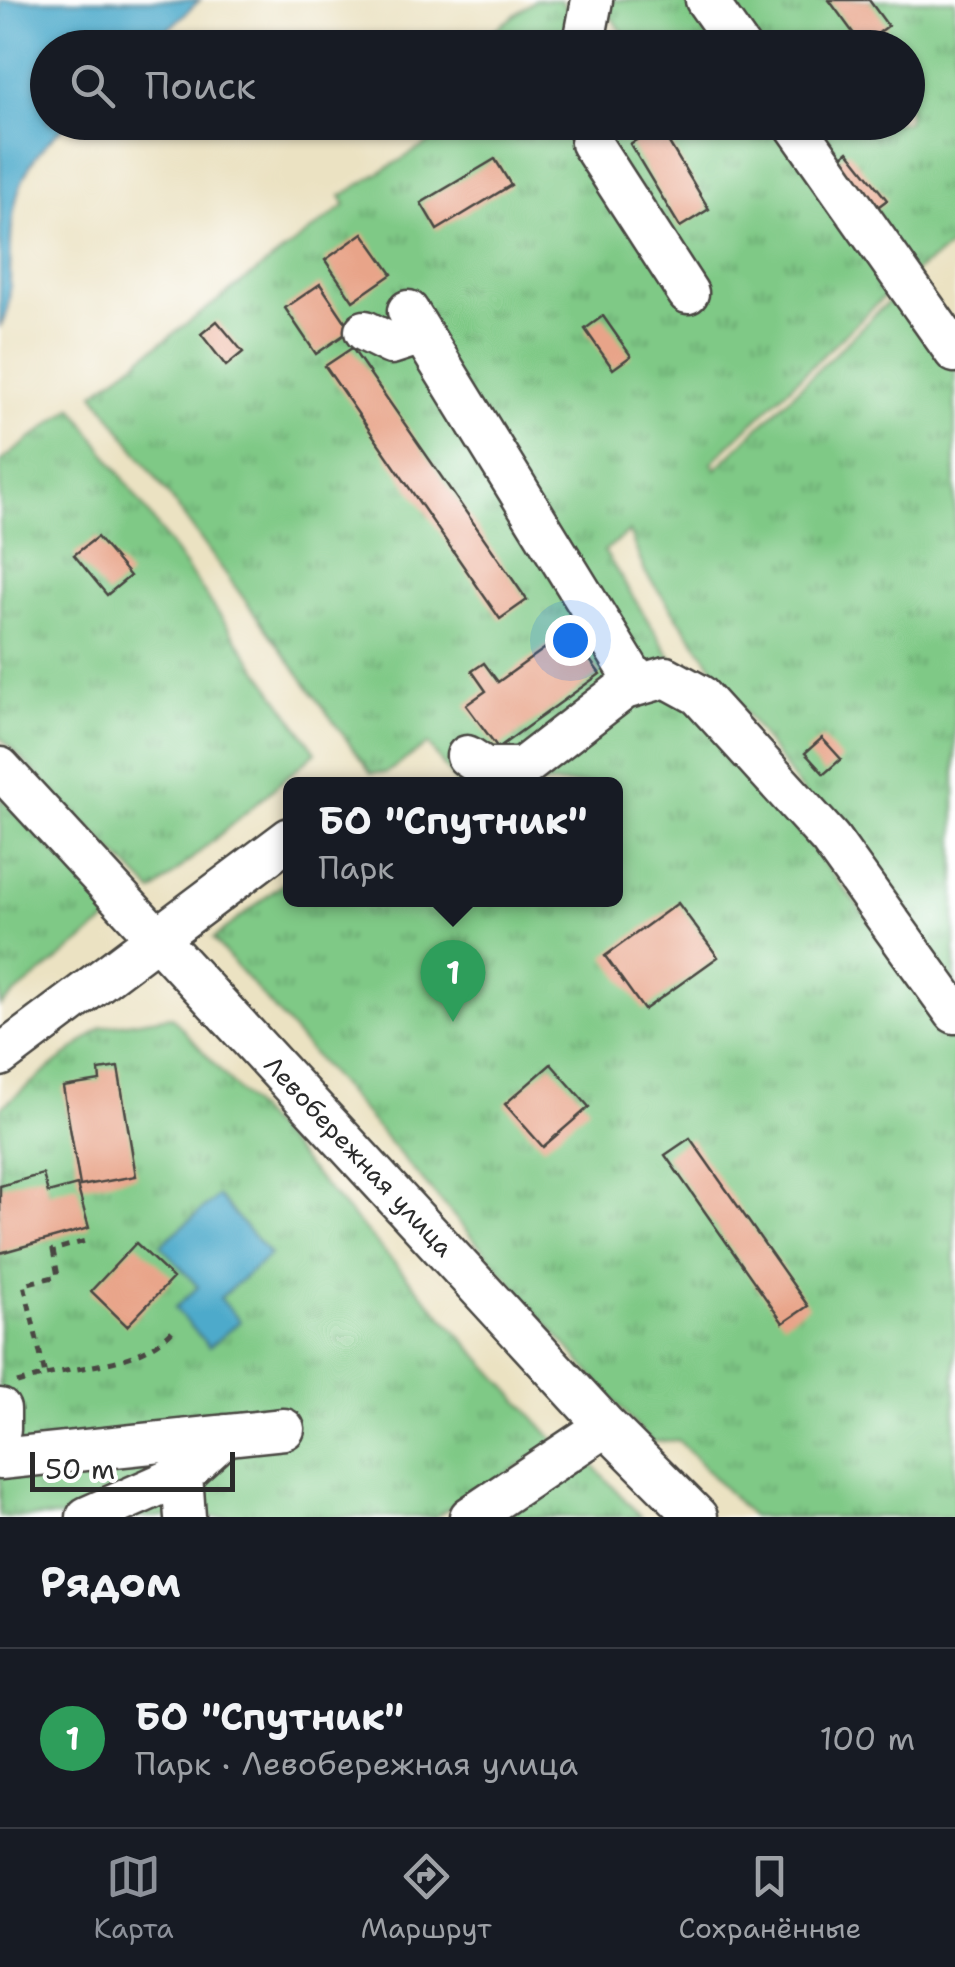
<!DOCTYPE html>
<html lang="ru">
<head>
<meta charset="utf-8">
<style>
	:root { --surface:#171b24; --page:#20242c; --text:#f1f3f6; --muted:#9ea1a6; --line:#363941; --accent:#8c9099 }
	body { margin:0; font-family:"Shantell Sans",sans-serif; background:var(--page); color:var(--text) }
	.scale { position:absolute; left:30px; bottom:25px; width:205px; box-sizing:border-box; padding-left:10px; border:5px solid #2b2b2b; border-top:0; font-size:28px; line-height:35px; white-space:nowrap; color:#2b2b2b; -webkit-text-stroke:8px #fff; paint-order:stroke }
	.you { position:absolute; left:570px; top:640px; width:35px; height:35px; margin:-25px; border:8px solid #fff; border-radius:50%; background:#1a73e8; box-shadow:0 0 0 15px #1a73e833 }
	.badge { display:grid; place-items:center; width:65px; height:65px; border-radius:50%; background:var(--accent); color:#fff; font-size:32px; font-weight:700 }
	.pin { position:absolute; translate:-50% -82px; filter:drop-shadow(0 2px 5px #0008) }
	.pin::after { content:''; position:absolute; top:52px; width:35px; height:30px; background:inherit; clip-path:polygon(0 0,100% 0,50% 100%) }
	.popup { position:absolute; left:283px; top:777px; width:340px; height:130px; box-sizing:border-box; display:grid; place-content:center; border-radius:15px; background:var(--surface); filter:drop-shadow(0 2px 8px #0005); font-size:32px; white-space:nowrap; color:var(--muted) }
	.popup b { font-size:38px; color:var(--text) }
	.popup::after { content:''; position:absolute; left:50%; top:100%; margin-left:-20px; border:20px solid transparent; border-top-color:var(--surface) }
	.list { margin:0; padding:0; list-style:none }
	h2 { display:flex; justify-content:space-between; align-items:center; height:130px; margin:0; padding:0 40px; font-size:42px }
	h2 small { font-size:32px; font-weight:400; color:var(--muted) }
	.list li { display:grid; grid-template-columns:65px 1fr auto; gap:30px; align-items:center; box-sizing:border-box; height:180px; padding:0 40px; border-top:2px solid var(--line) }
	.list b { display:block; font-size:38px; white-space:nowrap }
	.list p { margin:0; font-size:32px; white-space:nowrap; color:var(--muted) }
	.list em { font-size:32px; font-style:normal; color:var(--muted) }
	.icon { flex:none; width:55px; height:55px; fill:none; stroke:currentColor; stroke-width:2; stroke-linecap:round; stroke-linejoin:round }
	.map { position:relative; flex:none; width:955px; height:1517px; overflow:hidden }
	.search { position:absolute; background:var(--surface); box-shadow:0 2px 8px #0004; left:30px; right:30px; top:30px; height:110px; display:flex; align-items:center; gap:25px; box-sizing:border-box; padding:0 35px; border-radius:55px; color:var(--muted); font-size:38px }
	.sheet { height:310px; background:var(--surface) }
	nav { display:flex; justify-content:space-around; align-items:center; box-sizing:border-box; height:140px; border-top:2px solid var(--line); background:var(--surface); font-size:28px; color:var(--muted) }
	nav a { display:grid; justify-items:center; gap:5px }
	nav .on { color:var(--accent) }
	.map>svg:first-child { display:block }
	.park { fill:url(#park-tufts); stroke:#557a58; stroke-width:2.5 }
	.water { fill:#4daacb; stroke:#3c6a7b; stroke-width:2.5 }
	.building { fill:#e8a489 }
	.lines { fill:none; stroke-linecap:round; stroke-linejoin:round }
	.minor-casing { stroke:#484642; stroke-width:45 }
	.path { stroke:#484642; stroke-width:5; stroke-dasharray:8 8; stroke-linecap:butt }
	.minor { stroke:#fff; stroke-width:40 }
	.labels { text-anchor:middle; stroke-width:8; stroke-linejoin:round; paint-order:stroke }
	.street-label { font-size:25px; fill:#2b2b2b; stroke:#fff }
</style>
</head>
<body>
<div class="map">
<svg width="955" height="1517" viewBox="0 0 955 1517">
	<defs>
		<pattern id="park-tufts" width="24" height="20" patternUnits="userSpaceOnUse" patternTransform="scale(2.5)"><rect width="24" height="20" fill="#7fc986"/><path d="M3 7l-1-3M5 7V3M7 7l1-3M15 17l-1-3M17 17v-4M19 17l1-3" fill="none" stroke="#68a36e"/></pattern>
	</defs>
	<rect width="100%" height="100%" fill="#fff"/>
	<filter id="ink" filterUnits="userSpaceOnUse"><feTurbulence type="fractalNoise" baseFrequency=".01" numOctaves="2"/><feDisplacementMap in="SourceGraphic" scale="20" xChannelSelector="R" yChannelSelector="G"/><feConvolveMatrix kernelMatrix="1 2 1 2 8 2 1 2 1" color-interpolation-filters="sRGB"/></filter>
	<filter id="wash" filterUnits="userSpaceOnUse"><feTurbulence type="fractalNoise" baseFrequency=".0048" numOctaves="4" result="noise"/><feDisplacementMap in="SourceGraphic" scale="40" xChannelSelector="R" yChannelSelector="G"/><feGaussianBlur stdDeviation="2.25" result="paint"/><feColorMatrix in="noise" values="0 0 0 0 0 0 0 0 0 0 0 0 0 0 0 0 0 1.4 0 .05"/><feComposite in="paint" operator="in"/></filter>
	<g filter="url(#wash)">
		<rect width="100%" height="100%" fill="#ebe2c2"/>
		<path class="park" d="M535 0H561L589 42 596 48H485L488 35Z
			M597 0H690L724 47H635Z
			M721 0H955V243L910 275 801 123 908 122V48L748 47Z
			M462 123H778L895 286 722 452 712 463 716 469 899 291 955 369V997L798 786 645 572 629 532 604 551 714 725 955 1028V1517H752L678 1440 650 1442 213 939 290 878V900H616V784H457L428 744 386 773H371L94 393 346 205 341 196Z
			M73 407 316 752 153 892 0 737V462Z
			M0 797 116 914 0 1006Z
			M171 1016 557 1443 434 1517H0V1108L102 1027Z
			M591 1463 641 1517H504Z"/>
		<path class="water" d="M0 0H200L149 47 48 48V122L68 123C11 171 11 210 10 280 10 295 9 314 0 326Z
			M218 1196 270 1255 220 1298 240 1321 209 1347 175 1308 198 1287 161 1245Z"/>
		<g id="blocks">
			<path class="building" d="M829 0H869L888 26 862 45Z
				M659 126 709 209 680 227 630 144Z
				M848 151 887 200 871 212 833 164Z
				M495 159 511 185 437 230 421 203Z
				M363 233 392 274 353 301 325 260Z
				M320 284 351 330 316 354 285 308Z
				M603 316 631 356 613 369 585 329Z
				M217 321 243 352 226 366 201 334Z
				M352 348 527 600 500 619 325 366Z
				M97 537 130 576 107 595 74 555Z
				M569 631 600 674 498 748 466 705 486 691 472 671 484 663 498 682Z
				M822 738 841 759 824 774 805 753Z
				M678 903 718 957 644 1010 605 956Z
				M551 1064 589 1107 543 1147 505 1104Z
				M118 1067 136 1176 80 1186 63 1087 100 1081 99 1070Z
				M690 1138 808 1306 783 1323 665 1155Z
				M43 1174 48 1193 77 1185 89 1228 0 1253V1186Z
				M136 1243 173 1278 127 1326 91 1291Z"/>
		</g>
	</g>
	<g filter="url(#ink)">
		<use href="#blocks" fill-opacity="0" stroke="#484642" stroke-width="2.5"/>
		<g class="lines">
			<defs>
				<path id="minor" d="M706 0 740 48
					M583 48 592 0
					M594 122 591 143 688 293
					M793 122 955 352
					M408 311 638 685
					M365 331 391 344 422 334
					M467 756 485 768H522L624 689 666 677 699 695 830 839 955 1013
					M0 768 157 938 290 838
					M0 1056 157 938 606 1426 697 1517
					M0 1409V1430
					M0 1459 284 1429
					M182 1475 185 1517
					M87 1517 182 1475 226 1435
					M470 1517 606 1426"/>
			</defs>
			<use href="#minor" class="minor-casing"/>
			<path class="path" d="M46 1375C89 1365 141 1364 172 1331
				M17 1383 45 1375 24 1284 58 1276 53 1250 89 1240"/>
			<use href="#minor" class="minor"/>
		</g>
	</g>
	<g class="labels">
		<g class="street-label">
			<text transform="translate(359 1156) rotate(47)" y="9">Левобережная улица</text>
		</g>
	</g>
</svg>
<div class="scale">50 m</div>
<div class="you"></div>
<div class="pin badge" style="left:453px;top:1022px;background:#2e9e5b">1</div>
<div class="popup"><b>БО &quot;Спутник&quot;</b>Парк</div>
<div class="search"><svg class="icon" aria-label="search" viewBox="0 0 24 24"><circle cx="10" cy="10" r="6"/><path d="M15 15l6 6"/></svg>Поиск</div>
</div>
<section class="sheet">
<h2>Рядом<small></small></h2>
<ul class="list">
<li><span class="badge" style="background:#2e9e5b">1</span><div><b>БО &quot;Спутник&quot;</b><p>Парк · Левобережная улица</p></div><em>100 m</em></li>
</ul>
</section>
<nav>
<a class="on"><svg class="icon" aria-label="map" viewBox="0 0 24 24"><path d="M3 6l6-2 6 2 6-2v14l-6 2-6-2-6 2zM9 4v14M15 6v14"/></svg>Карта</a>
<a><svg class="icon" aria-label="directions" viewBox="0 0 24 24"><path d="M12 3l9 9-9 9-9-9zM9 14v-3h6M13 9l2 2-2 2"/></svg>Маршрут</a>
<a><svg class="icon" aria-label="saved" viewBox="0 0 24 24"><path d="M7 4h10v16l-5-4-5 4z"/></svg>Сохранённые</a>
</nav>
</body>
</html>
